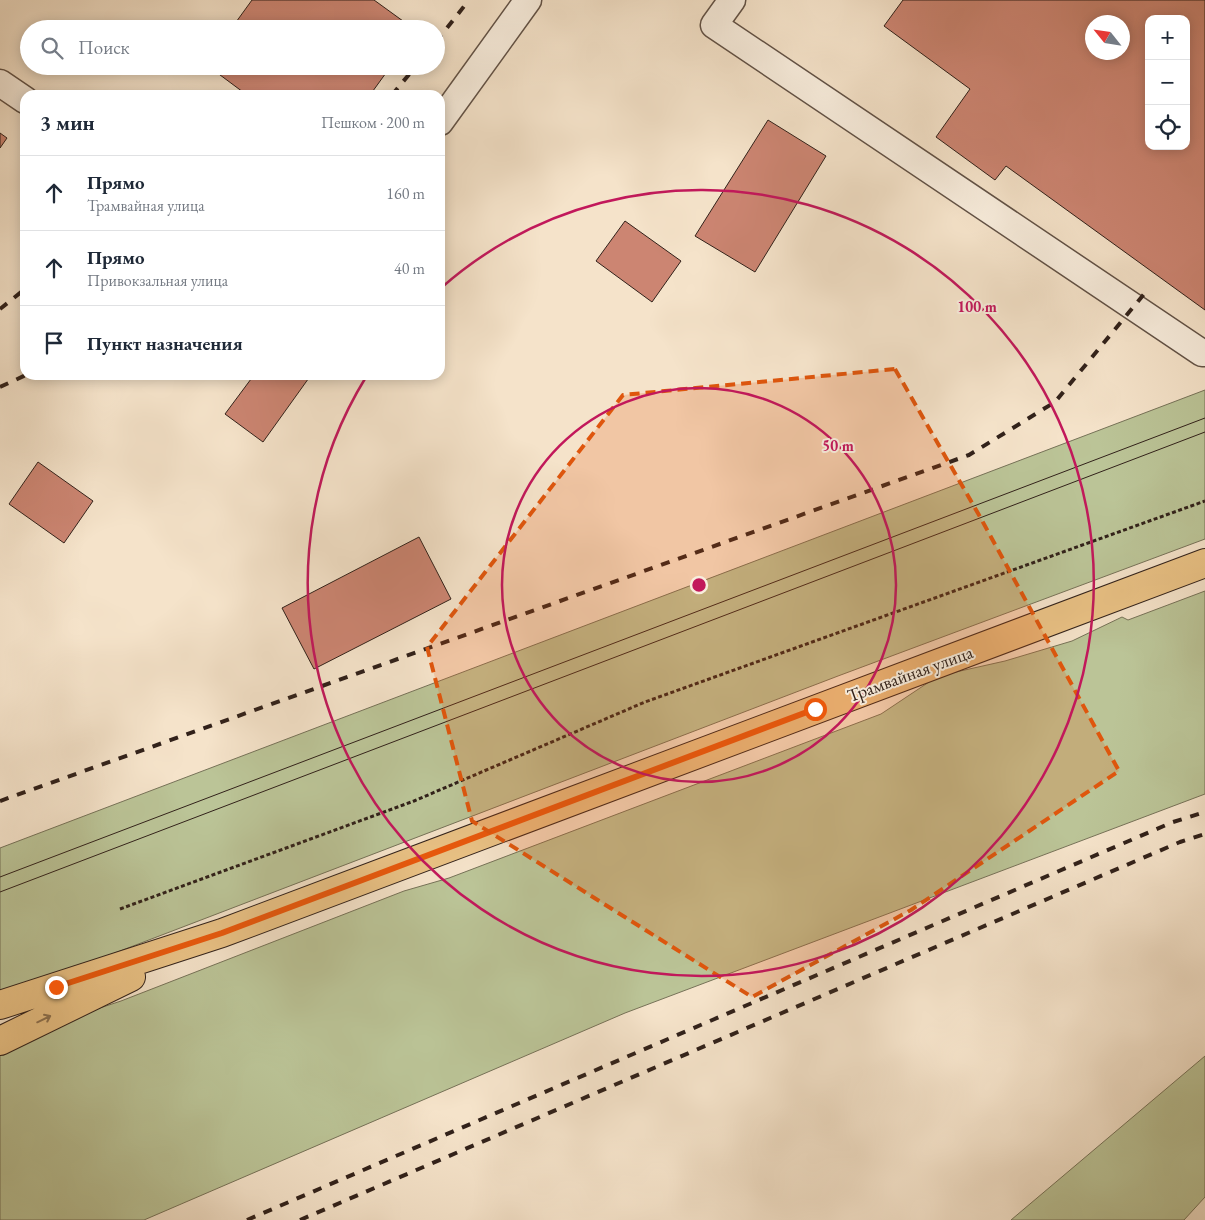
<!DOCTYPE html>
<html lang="ru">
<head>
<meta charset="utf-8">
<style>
	:root { --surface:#fff; --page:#f6f6f7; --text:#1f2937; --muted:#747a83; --line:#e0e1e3 }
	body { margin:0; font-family:"EB Garamond",serif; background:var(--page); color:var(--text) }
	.controls { position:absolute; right:15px; top:15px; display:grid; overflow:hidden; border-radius:10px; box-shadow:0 2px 12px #0003 }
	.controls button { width:45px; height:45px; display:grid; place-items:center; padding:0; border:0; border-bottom:1px solid var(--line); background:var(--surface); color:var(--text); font:25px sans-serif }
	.compass { position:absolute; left:1085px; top:15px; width:45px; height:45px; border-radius:50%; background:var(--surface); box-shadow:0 2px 12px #0003; rotate:300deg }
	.stop { position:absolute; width:15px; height:15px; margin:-11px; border:4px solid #ea580c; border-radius:50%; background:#fff }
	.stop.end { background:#ea580c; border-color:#fff; box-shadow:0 1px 5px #0008 }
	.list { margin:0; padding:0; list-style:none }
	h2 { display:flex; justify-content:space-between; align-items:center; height:65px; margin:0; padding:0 20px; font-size:21px }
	h2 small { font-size:16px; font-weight:400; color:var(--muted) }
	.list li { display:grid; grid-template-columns:32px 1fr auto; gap:15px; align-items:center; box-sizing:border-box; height:75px; padding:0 20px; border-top:1px solid var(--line) }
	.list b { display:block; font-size:19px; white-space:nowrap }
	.list p { margin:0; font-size:16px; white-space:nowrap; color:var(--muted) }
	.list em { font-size:16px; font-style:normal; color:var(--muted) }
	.icon { flex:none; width:28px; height:28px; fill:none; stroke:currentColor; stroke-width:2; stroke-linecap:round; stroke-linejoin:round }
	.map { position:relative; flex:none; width:1205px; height:1220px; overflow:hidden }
	.search { position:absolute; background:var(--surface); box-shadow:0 2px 12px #0003; left:20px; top:20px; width:425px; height:55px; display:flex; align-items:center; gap:12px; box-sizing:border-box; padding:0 18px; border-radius:28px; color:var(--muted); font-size:19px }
	.panel { position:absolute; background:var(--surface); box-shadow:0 2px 12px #0003; left:20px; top:90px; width:425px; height:290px; border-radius:15px }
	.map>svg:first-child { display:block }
	.green { fill:#bbc497; stroke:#767258 }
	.building { fill:#cc8572; stroke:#31211a; fill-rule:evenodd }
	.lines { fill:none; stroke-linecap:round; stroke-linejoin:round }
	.minor-casing { stroke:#625246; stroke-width:29 }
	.major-casing { stroke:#31211a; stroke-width:30 }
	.path { stroke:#31211a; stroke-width:3; stroke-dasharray:4 2.5; stroke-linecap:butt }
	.minor { stroke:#f8eddd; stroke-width:26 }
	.major { stroke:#eac285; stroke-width:28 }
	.tram { stroke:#31211a; stroke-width:1 }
	.rail { stroke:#31211a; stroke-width:4; stroke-dasharray:9 9; stroke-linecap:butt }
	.oneway { stroke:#8e7250 }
	.route { stroke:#ea580c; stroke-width:6 }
	.marked { fill:#df560d; fill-opacity:0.2; stroke:#df560d; stroke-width:4; stroke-dasharray:10 6; stroke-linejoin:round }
	.ring { fill:none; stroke:#c2185b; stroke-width:2.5 }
	.labels { text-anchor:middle; stroke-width:4; stroke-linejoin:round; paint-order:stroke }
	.street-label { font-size:18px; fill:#31211a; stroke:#f8eddd }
	.centre { fill:#c2185b; stroke:#f8eddd; stroke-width:2.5 }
	.ring-label { font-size:15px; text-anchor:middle; font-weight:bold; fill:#c2185b; stroke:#f8eddd; stroke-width:4; stroke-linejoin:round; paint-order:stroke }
</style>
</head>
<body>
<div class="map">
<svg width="1205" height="1220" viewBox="0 0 1205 1220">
	<rect width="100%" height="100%" fill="#f5e3ca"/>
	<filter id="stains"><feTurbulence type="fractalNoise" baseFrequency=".004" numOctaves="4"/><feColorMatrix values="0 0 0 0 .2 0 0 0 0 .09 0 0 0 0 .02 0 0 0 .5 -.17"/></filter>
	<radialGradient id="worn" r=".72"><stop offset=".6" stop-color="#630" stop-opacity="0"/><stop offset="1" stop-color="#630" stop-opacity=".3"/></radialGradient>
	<path class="green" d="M1205 390V539L838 676 0 997V848Z
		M1205 591V794L625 1013 144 1220H0V1041L121 1001 404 891 449 878 881 714 938 676 1005 661 1072 641 1122 617 1128 620Z
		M1205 1056V1197L1184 1220H1011Z"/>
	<path class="building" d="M252 0H374L414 29H231Z
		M903 0H1205V310L1006 166 995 180 936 137 970 89 884 26ZM1149 19H1186V146H1149ZM1092 22H1122V52H1092Z
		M208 66H391L370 95H247Z
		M768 120 826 156 755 272 695 236Z
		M0 133 7 138 0 148Z
		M625 221 681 261 652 302 596 261Z
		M254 375H311L263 442 225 414Z
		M38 462 93 501 64 543 9 504Z
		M419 537 451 599 314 669 282 608Z"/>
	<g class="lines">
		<defs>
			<path id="minor" d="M732 0 714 25 1202 353H1205
				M0 83 25 100
				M440 122 528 0"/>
			<path id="major" d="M0 1005 222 933 1205 563
				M0 1041 131 977"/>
		</defs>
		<use href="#minor" class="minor-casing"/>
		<use href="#major" class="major-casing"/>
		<path class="path" d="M120 909 414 801 645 702 1205 501"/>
		<use href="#minor" class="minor"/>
		<use href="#major" class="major"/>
		<path class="tram" d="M0 877 1205 418
			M0 892 1205 432"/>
		<path class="rail" d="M436 42 469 0
			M392 95 416 66
			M0 309 25 289
			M0 387 26 375
			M0 801 969 455 1055 402 1149 288
			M247 1220 1173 822 1205 812
			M300 1220 1180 842 1205 834"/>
	</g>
	<defs><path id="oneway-shaft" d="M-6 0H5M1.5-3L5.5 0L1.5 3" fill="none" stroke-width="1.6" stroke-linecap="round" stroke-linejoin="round" transform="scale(1.25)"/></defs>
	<use class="oneway" href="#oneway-shaft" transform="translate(44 1019) rotate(-26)"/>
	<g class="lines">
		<path class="route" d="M56 987 222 933 815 709"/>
	</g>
	<path class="marked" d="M895 369 979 515 1119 771 911 910 752 997 472 821 427 647 623 395Z"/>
	<g class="ring">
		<circle cx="699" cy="585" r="197"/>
		<path d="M441 288A393 393 0 1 1 366 377"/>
	</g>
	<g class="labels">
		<g class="street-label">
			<text transform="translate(910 674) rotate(-20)" y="6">Трамвайная улица</text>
		</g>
	</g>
	<circle cx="699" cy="585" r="8" class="centre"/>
	<g class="ring-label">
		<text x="977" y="312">100 m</text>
		<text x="838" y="451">50 m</text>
	</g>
	<rect width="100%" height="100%" filter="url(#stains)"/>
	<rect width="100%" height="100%" fill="url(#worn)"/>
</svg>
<div class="controls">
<button>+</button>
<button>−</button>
<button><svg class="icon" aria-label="locate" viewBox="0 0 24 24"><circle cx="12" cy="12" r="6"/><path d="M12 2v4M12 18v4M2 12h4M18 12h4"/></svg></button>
</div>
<svg class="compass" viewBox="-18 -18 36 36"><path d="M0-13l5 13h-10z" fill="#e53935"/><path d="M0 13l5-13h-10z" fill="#747a83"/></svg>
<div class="stop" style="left:815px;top:709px"></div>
<div class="stop end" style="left:56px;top:987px"></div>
<div class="search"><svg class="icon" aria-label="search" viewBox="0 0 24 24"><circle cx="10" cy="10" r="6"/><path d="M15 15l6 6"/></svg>Поиск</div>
<section class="panel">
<h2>3 мин<small>Пешком · 200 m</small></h2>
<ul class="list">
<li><svg class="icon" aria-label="ahead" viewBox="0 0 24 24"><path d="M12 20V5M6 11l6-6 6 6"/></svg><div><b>Прямо</b><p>Трамвайная улица</p></div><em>160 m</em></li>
<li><svg class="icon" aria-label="ahead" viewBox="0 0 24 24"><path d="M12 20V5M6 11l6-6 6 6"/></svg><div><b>Прямо</b><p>Привокзальная улица</p></div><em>40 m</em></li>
<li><svg class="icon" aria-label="arrive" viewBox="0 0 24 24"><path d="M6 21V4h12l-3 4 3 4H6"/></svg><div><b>Пункт назначения</b></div></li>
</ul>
</section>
</div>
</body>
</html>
